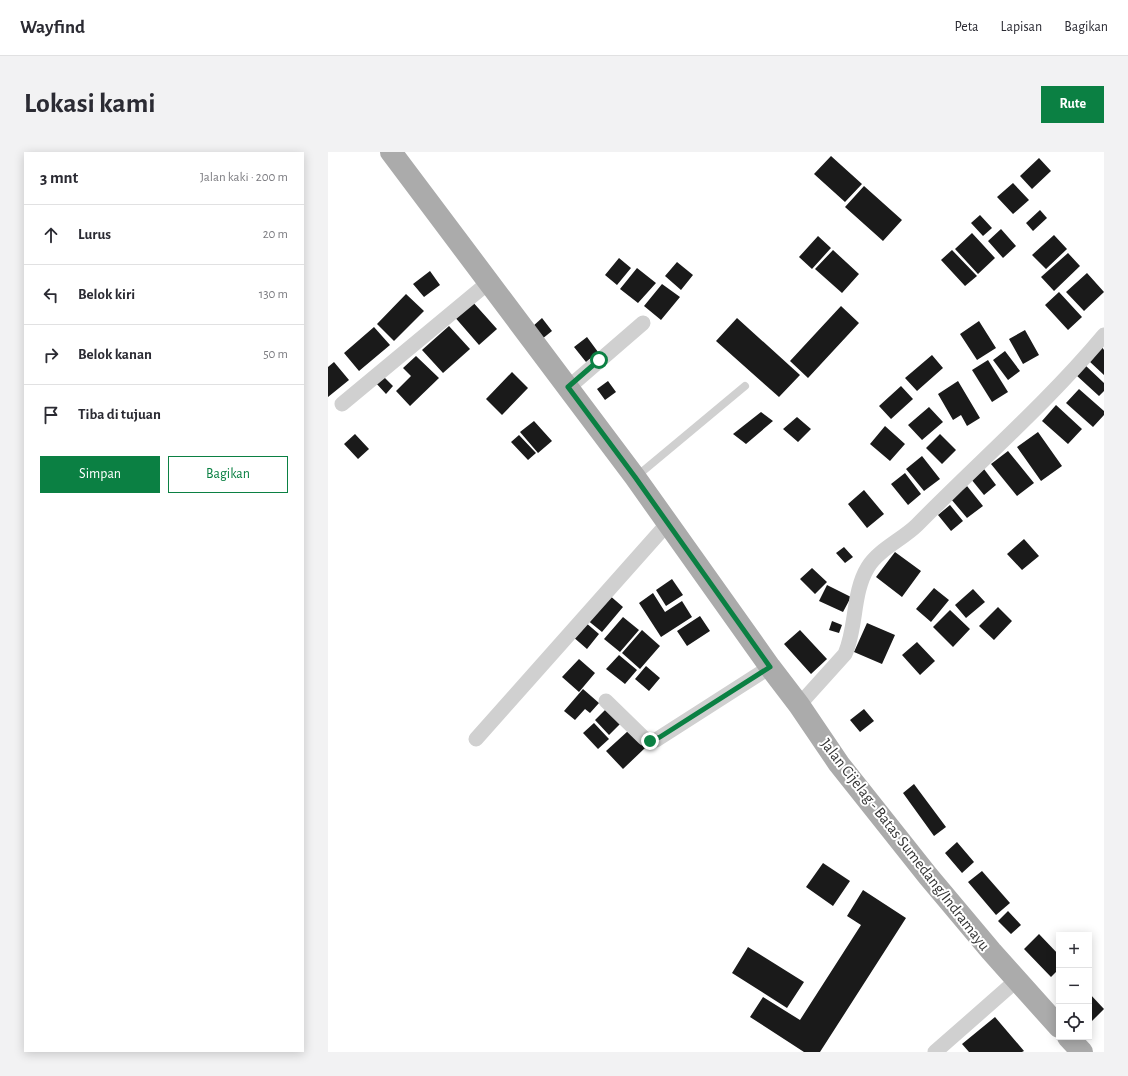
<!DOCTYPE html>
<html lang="id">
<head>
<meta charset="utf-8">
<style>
	:root { --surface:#fff; --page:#f2f2f3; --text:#2b2b33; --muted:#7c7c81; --line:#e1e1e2; --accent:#0b8043 }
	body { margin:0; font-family:"Alegreya Sans",sans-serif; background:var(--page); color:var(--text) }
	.controls { position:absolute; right:12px; bottom:12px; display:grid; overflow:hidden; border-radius:0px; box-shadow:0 2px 10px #0003 }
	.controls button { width:36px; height:36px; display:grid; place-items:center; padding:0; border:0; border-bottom:1px solid var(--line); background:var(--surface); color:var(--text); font:20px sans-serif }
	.stop { position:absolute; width:12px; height:12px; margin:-9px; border:3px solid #0b8043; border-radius:50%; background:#fff }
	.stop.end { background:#0b8043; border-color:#fff; box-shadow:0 1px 4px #0008 }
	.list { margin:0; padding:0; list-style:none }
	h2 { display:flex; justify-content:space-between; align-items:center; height:52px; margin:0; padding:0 16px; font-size:17px }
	h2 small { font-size:13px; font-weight:400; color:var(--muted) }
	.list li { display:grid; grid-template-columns:26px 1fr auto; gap:12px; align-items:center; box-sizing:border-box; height:60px; padding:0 16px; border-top:1px solid var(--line) }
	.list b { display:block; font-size:15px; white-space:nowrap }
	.list em { font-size:13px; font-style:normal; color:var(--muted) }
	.actions { display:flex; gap:8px; padding:12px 16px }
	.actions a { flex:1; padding:9px 0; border:1px solid var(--accent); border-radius:0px; text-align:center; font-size:14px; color:var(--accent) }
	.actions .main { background:var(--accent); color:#fff }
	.icon { flex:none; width:22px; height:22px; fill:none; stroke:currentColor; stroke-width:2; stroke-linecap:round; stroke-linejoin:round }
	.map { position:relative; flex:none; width:776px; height:900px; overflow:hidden; border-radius:0px }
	header { display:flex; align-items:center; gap:24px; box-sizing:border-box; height:56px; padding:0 20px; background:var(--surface); border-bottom:1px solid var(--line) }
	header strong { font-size:19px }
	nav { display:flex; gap:22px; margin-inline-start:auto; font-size:14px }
	.intro { display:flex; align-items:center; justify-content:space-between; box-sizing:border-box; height:96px; padding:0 24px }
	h1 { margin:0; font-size:28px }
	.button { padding:10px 18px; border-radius:0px; background:var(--accent); color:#fff; font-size:14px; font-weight:700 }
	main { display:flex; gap:24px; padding:0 24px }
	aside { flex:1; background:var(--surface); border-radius:0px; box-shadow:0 2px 10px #0003 }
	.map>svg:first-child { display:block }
	.building { fill:#1a1a1a }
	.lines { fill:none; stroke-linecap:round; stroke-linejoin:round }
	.lane { stroke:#d0d0d0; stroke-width:8 }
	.street { stroke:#d0d0d0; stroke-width:15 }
	.primary { stroke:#ababab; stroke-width:22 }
	.route { stroke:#0b8043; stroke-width:5 }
	.labels { text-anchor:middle; stroke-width:4; stroke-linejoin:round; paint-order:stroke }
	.street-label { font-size:16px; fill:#333; stroke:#fff }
</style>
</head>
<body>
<header>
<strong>Wayfind</strong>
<nav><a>Peta</a><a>Lapisan</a><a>Bagikan</a></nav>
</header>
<div class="intro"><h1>Lokasi kami</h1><a class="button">Rute</a></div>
<main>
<aside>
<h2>3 mnt<small>Jalan kaki · 200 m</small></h2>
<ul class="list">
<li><svg class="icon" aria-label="ahead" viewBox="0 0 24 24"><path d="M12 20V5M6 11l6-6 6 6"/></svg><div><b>Lurus</b></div><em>20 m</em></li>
<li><svg class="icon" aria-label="left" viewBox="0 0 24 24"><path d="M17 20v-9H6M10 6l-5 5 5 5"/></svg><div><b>Belok kiri</b></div><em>130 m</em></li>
<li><svg class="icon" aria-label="right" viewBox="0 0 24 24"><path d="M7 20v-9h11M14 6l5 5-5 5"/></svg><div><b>Belok kanan</b></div><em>50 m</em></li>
<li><svg class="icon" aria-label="arrive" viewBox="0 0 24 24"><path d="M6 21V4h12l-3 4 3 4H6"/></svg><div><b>Tiba di tujuan</b></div></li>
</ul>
<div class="actions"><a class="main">Simpan</a><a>Bagikan</a></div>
</aside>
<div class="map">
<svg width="776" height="900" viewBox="0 0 776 900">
	<rect width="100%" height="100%" fill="#fff"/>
	<path class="building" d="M503 4 534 32 517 50 486 22Z
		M711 6 723 19 704 37 692 24Z
		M685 31 701 48 685 62 669 45Z
		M536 34 574 68 555 89 517 55Z
		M712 58 719 66 705 79 698 71Z
		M652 63 664 76 655 84 643 71Z
		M673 77 688 94 675 106 660 89Z
		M644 81 667 106 650 122 627 97Z
		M726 83 739 97 718 117 704 103Z
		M490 84 503 96 484 117 471 105Z
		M505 98 531 122 514 141 487 117Z
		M624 98 649 124 637 134 613 108Z
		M740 101 752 114 726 139 713 125Z
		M291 106 303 116 289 133 277 123Z
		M349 110 365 123 353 138 337 124Z
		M309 116 328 131 310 151 292 137Z
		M102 119 112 133 96 145 85 132Z
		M759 121 776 140 756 159 738 140Z
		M334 132 352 145 333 168 316 154Z
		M731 140 754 165 740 178 717 153Z
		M78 142 96 159 66 189 49 172Z
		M143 148 169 177 151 193 125 163Z
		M513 154 531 171 480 226 462 209Z
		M214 166 224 179 214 187 204 175Z
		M409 166 472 223 451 245 388 189Z
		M651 169 668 196 649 208 632 182Z
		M121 174 142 197 115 221 94 198Z
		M46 175 62 193 31 219 16 201Z
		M697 178 711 203 695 212 681 187Z
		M259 185 270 200 258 210 246 195Z
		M774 195 776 198V223L761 209Z
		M677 199 692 219 680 228 665 208Z
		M604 203 615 216 589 239 577 226Z
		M88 204 111 226 82 254 68 239 83 224 75 216Z
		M660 208 680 240 664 250 644 218Z
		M6 210 21 228 0 245V215Z
		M757 213 776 231V239L771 244 748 223Z
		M184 220 200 236 174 263 158 247Z
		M54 223 65 234 58 242 47 230Z
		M280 229 288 240 277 248 269 237Z
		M630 229 652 266 639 274 633 263 625 268 610 242Z
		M573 234 585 247 563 267 551 254Z
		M751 237 776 259V263L765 275 738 251Z
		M728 253 754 277 740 292 714 269Z
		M601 255 615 270 594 288 580 273Z
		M433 260 445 269 418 292 405 282Z
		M469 265 483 277 470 290 455 277Z
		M206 269 224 289 210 301 192 280Z
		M557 274 577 292 562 309 542 292Z
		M710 280 734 314 713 329 689 295Z
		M27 282 41 297 30 307 16 292Z
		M612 282 628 298 614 312 598 296Z
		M191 283 208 301 200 308 183 290Z
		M680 299 706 331 689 344 663 312Z
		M594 304 612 327 596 339 578 317Z
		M656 317 668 333 656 343 643 327Z
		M577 321 593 342 580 353 563 332Z
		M639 334 655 354 639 366 623 347Z
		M536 338 556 362 539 376 520 352Z
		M622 353 635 369 623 379 610 363Z
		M696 387 711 404 694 418 679 402Z
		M516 395 525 405 517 411 508 401Z
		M567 400 593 419 574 445 548 425Z
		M484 416 499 430 487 442 472 427Z
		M344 427 355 443 338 454 328 438Z
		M499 433 523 445 515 460 491 449Z
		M606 436 621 448 603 470 588 457Z
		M645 437 657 450 638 466 627 453Z
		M325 441 337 460 354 449 364 465 333 485 311 451Z
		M280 442 295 455 274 480 258 467Z
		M670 455 684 469 666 488 651 474Z
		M622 458 642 477 625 495 605 475Z
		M372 464 382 479 359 494 349 479Z
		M295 465 311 478 292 500 276 487Z
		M504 469 514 473 511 481 501 478Z
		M257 470 271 482 259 497 244 484Z
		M539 471 567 483 554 512 526 500Z
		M314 478 332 494 312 517 294 501Z
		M472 478 499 507 483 522 456 492Z
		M589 490 607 509 592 523 574 503Z
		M291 503 309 518 297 532 278 517Z
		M251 507 267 521 251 540 234 525Z
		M318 514 332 526 321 539 307 527Z
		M255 537 271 551 262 561 257 557 247 568 236 559Z
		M279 556 293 571 281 583 267 568Z
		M536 557 546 569 532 580 522 568Z
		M266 571 281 587 270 597 255 581Z
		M300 579 317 596 295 617 278 599Z
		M586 632 618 675 606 684 575 641Z
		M629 690 646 710 634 721 617 701Z
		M495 711 522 729 505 754 478 735Z
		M654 719 682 751 668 763 640 730Z
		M535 738 578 766 492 900H476L422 865 435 845 472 868 533 773 519 764Z
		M680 759 693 773 683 782 670 769Z
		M711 782 731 803V817L723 825 696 797Z
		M420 795 476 830 459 856 404 821Z
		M761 841 776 857 761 872Z
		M667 865 696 899 694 900H641L634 892Z"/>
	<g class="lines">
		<path class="lane" d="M309 324 417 234"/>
		<path class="street" d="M241 235 315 171
			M14 252 161 130
			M278 549 316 586 322 589 328 588 442 515
			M471 553 517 502C529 475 524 441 540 415 550 398 575 387 589 373 651 310 719 251 776 183
			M148 587 340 371
			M607 900 689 828"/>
		<path class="primary" d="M63 0 307 325 442 515 471 553 511 612 600 724 663 799 731 875
			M740 885 754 900"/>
	</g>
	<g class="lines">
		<path class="route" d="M271 208 240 235 307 325 442 515 332 585 322 589"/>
	</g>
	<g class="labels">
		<g class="street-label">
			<text transform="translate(578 692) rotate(52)" y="6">Jalan Cijelag - Batas Sumedang/Indramayu</text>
		</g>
	</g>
</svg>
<div class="controls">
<button>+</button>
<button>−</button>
<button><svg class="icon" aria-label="locate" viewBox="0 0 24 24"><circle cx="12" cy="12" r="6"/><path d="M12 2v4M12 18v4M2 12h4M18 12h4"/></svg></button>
</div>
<div class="stop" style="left:271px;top:208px"></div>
<div class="stop end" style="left:322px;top:589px"></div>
</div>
</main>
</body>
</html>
